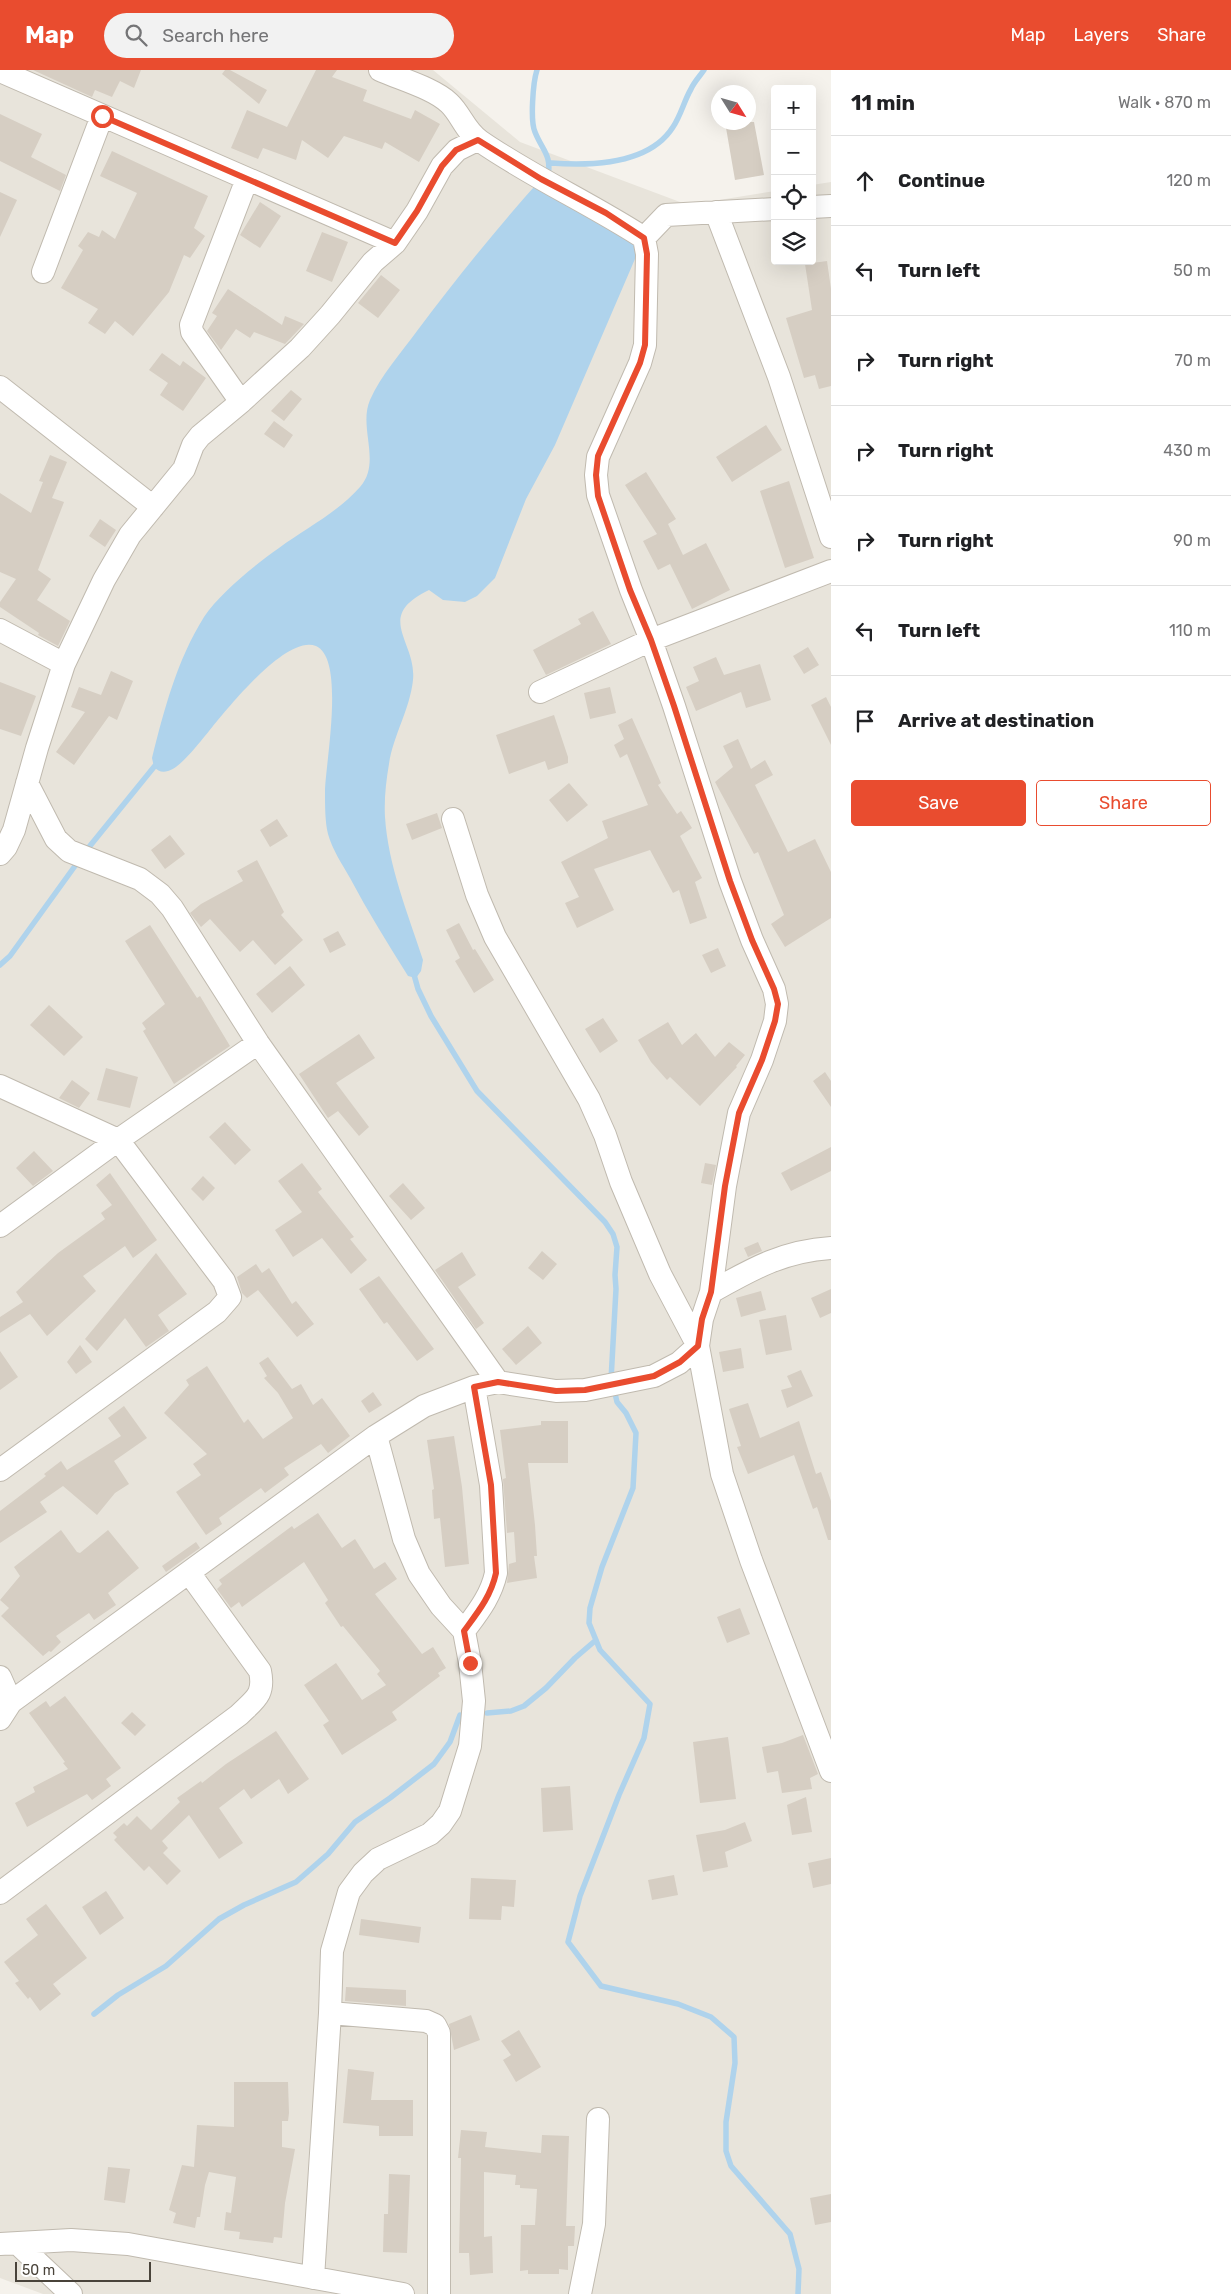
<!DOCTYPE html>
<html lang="en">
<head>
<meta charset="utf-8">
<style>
	:root { --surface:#fff; --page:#f2f2f2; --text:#202124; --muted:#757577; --line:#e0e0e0; --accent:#e94c2f }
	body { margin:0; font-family:Rubik,sans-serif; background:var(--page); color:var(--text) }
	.controls { position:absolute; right:15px; top:15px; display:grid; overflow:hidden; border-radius:5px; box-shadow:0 5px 20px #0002 }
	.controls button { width:45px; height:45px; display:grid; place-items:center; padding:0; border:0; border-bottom:1px solid var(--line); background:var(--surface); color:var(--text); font:25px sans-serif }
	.compass { position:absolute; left:711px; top:15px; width:45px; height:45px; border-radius:50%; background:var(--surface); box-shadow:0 5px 20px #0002; rotate:127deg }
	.scale { position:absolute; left:15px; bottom:12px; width:136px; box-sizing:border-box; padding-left:5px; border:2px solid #49433a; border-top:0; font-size:14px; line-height:18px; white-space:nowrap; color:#49433a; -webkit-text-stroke:4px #fff; paint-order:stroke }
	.stop { position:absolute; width:15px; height:15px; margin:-11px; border:4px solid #e94c2f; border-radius:50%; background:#fff }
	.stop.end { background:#e94c2f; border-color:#fff; box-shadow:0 1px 5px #0008 }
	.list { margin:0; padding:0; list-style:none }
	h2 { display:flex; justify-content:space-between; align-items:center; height:65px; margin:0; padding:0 20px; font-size:21px }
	h2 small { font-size:16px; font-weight:400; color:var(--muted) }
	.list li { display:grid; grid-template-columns:32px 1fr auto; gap:15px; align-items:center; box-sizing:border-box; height:90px; padding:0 20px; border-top:1px solid var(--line) }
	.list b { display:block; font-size:19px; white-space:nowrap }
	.list em { font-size:16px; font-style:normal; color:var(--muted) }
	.actions { display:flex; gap:10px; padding:15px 20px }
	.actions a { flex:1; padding:11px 0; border:1px solid var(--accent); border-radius:5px; text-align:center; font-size:18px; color:var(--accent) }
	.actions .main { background:var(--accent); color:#fff }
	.icon { flex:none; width:28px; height:28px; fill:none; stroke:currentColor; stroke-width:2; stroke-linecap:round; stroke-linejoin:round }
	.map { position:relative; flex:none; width:831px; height:2224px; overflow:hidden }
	header { display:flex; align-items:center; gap:30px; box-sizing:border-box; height:70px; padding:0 25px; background:var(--accent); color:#fff }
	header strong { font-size:24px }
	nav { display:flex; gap:28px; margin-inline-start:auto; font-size:18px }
	.search { width:350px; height:45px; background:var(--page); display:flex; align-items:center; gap:12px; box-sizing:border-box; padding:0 18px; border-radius:28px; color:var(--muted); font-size:19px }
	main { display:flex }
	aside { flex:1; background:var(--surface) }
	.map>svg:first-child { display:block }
	.residential { fill:#e8e4db }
	.water { fill:#afd3ec }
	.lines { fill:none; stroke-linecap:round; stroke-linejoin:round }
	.stream { stroke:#afd3ec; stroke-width:5.5 }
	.building { fill:#d6cec3 }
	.minor-casing { stroke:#c0baaf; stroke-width:24 }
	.minor { stroke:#fff; stroke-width:22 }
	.route { stroke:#e94c2f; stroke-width:6 }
</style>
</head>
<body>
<header>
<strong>Map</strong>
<div class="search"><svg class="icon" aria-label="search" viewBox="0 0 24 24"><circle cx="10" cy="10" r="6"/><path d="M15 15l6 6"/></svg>Search here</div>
<nav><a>Map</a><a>Layers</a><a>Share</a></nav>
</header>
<main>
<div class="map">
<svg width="831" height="2224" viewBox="0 0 831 2224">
	<rect width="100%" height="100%" fill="#f5f2ec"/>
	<path class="residential" d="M0 0H433L520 72 688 135 775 121V191H812V115L831 112V2224H43L0 2208Z"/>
	<path class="water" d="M541 109 644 168 555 375 526 429 495 508 477 526 465 532 443 530 429 520C373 547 417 571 413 610 410 639 393 666 389 694 386 711 384 730 385 747 388 795 408 844 423 890L421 901 416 908 408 906C388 874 368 842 350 808 342 794 332 779 328 764 325 752 325 735 325 722 325 695 346 589 316 576 287 564 230 636 213 656 204 667 181 698 168 701 162 703 158 701 154 697L152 688C164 640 177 590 204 547 219 524 256 494 279 478 306 458 337 443 360 417 382 392 358 358 370 330 381 305 401 283 417 261 456 209 497 158 541 109Z"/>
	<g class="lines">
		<path class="stream" d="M537 0C533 12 530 51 535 62 542 80 552 85 548 106
			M551 93C591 96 649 95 673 57 681 45 684 31 691 19 694 12 700 6 704 0
			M85 782 158 692
			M0 895 10 886 80 789
			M413 901 418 919 431 946 477 1021 605 1152 613 1164 617 1177 615 1205 616 1219 611 1310
			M614 1319 617 1332 626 1343 636 1363 633 1418 602 1497 590 1538 589 1553 600 1580 650 1634 644 1668 619 1725 580 1826 568 1872 601 1916 678 1934 711 1947 734 1967 735 1993 726 2052V2081L731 2096 790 2164 799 2199 798 2224
			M487 1643 511 1641 524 1636 546 1618 575 1588 596 1570
			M94 1944 118 1925 166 1896 219 1849 244 1835 296 1812 328 1784 355 1752 390 1728 434 1694 450 1672 460 1645"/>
	</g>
	<path class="building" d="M33 0H141L134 18 120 11 112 27 95 20 92 27Z
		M225 0H230L267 20 259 34 222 4Z
		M316 0H337L332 7 367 20 363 31 411 49 415 40 440 54 419 92 385 72 382 79 344 66 328 88 302 70 296 90 263 78 258 89 231 78 247 40 287 57Z
		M0 44 42 64 31 87 66 105 60 121 0 91Z
		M725 52H754L764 105 735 110Z
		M112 81 208 126 194 158 205 166 190 188 184 185 169 222 133 266 115 251 105 264 88 253 98 239 61 218 83 180 78 176 88 162 99 167 102 160 115 169 137 123 100 106Z
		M0 122 17 130 0 167Z
		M260 132 281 146 260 178 240 165Z
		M322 162 348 172 332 212 306 201Z
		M827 191 831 219V316L819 319 815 305 804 308 786 248 812 240 805 194Z
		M381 205 400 220 378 248 358 233Z
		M228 219 282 255 285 246 304 254 285 274 254 262 250 268 236 259 221 280 207 261 217 246 212 243Z
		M162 283 180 296 183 291 206 308 183 341 160 325 168 313 149 300Z
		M291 320 302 329 284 351 271 341Z
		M274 351 293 365 284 378 264 364Z
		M766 355 782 380 732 412 716 387Z
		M50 385 67 392 52 428 64 432 38 500 51 509 37 530 70 551 58 576 38 565 39 563 0 537V532L16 509 0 502V423L31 443 43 412 39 411Z
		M646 402 676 449 668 454 683 485 706 473 730 520 692 539 670 494 658 500 643 471 657 464 625 415Z
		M789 411 814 488 785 498 760 421Z
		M100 449 116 460 105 477 89 466Z
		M593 541 611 574 546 605 533 580 581 554 578 549Z
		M808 577 819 595 804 604 793 586Z
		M716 587 724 605 760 594 771 630 746 638 741 622 696 641 686 617 699 611 693 597Z
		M111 601 133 611 117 650 109 646 74 695 56 682 85 642 71 637 79 617 101 625Z
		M0 612 36 626 21 666 0 659Z
		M610 617 616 643 590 649 584 623Z
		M826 627 831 637V675L811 635Z
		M554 645 568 687V693L548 700 545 691 509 704 496 665Z
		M632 648 661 713 658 715 677 744 681 741 692 758 680 766 702 808 695 812 707 848 690 854 679 820 673 823 650 780 594 799 614 840 577 858 565 833 579 827 561 792 608 768 602 751 648 735 627 684 620 688 614 675 624 669 618 655Z
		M738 669 751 699 765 690 773 705 755 715 788 782 815 769 831 802V848L785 877 771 854 784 845 758 782 754 784 715 712 733 697 723 676Z
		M569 713 588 735 567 752 549 730Z
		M437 743 442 758 412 770 406 754Z
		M277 749 288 766 270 777 260 760Z
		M170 765 185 784 165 799 151 780Z
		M257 790 284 842 281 845 303 870 275 895 253 870 240 882 210 849 201 857 190 843 201 834 243 811 237 801Z
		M459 853 473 880 475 879 494 910 474 923 455 891 460 888 446 860Z
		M150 855 197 928 200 926 230 976 174 1014 143 961 146 959 142 953 165 934 125 871Z
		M338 861 346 875 330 883 323 869Z
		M718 878 726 896 711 903 702 885Z
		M290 896 305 915 272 943 256 924Z
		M49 935 83 967 64 986 30 955Z
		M603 948 618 971 600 983 585 959Z
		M668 952 682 975 696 963 715 987 729 972 745 985 736 996 737 997 700 1036 670 1007 667 1010 651 992 638 970Z
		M359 964 375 988 336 1013 369 1057 359 1066 338 1041 328 1048 299 1004Z
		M106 998 138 1007 130 1038 97 1030Z
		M825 1002 831 1011V1037L813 1011Z
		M72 1010 90 1023 79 1038 59 1028Z
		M225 1052 251 1080 235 1095 209 1067Z
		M831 1077V1101L791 1121 781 1103Z
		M34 1081 53 1101 33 1116 16 1098Z
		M302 1093 322 1119 318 1122 354 1167 350 1169 367 1190 351 1204 322 1168 293 1187 275 1160 302 1142 278 1111Z
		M705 1093 716 1095 712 1115 701 1113Z
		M110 1103 157 1170 133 1188 125 1176 83 1206 96 1221 47 1266 30 1244 0 1263V1247L23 1232 16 1222 58 1183 105 1149 101 1143 112 1135 96 1115Z
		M203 1106 215 1118 203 1131 191 1119Z
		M403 1113 425 1138 411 1150 389 1126Z
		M758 1172 762 1181 748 1187 744 1178Z
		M542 1181 557 1194 543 1210 528 1198Z
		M462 1182 476 1205 458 1217 484 1253 476 1259 435 1200Z
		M156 1183 187 1224 158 1245 169 1261 146 1277 125 1248 97 1281 85 1269Z
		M256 1194 262 1203 269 1198 292 1234 296 1231 314 1254 297 1267 258 1220 247 1228 242 1223 237 1207Z
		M379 1206 434 1279 417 1291 387 1252 384 1254 359 1219Z
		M831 1219V1243L820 1248 811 1228Z
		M761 1221 766 1240 741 1247 736 1228Z
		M786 1245 792 1280 766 1285 759 1250Z
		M528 1256 542 1273 516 1295 502 1279Z
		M80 1275 92 1292 76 1304 67 1292Z
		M741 1278 744 1298 723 1302 719 1282Z
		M0 1281 18 1307 0 1320Z
		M268 1287 292 1319 301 1314 313 1335 322 1328 350 1366 328 1383 321 1374 284 1398 289 1405 265 1423 261 1418 219 1448 222 1454 206 1465 176 1422 201 1405 193 1394 207 1384 164 1343 189 1315 186 1310 207 1296 244 1353 248 1349 263 1369 293 1348 278 1323 264 1308 267 1306 259 1293Z
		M801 1300 813 1326 787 1338 781 1320 792 1317 787 1306Z
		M373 1322 382 1335 369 1343 361 1331Z
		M748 1333 760 1368 799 1351 816 1404 821 1402 831 1431V1470H828L817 1437 813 1439 794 1385 748 1404 737 1377 741 1376 729 1339Z
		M124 1336 147 1368 114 1391 129 1414 115 1423 97 1445 63 1416 40 1432 47 1442 0 1473V1441L46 1406 44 1404 61 1391 67 1400 121 1366 108 1348Z
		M541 1351H568V1393H528L535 1455 537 1486H534L537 1508 507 1513 509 1494 516 1492 514 1462 507 1463 503 1409 506 1408 500 1360 541 1355Z
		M454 1366 462 1417 469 1494 445 1497 440 1448 434 1449 432 1420 434 1419 427 1370Z
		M318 1443 342 1478 355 1469 374 1499 385 1492 397 1509 375 1524 422 1584 433 1577 446 1598 438 1603 440 1606 392 1642 397 1650 342 1685 323 1655 329 1651 304 1615 336 1593 362 1630 386 1615 377 1604 380 1601 343 1556 341 1557 325 1533 328 1530 304 1492 242 1537 239 1532 231 1538 217 1519 222 1514 219 1510 230 1502 292 1456 294 1459Z
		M61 1460 77 1482 80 1483 108 1460 139 1498 108 1523 116 1535 94 1550 89 1543 56 1566 61 1572 51 1582 49 1581 43 1586 1 1546 9 1538 0 1530 20 1506 14 1497Z
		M196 1472 200 1478 166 1502 162 1496Z
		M740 1538 750 1564 727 1573 717 1547Z
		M65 1626 121 1698 106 1709 111 1716 92 1730 87 1724 27 1757 15 1733 35 1722 33 1717 68 1699 63 1693 65 1692 29 1643 46 1631 50 1637Z
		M132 1642 146 1655 135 1666 121 1653Z
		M276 1661 309 1709 288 1724 279 1709 251 1729 244 1719 219 1738 243 1773 219 1789 189 1745 162 1771 168 1778 163 1783 181 1801 167 1815 149 1796 144 1801 114 1770 117 1767 113 1763 124 1753 127 1756 137 1746 151 1760 180 1732 177 1728 201 1711 202 1713 226 1694Z
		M803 1665 818 1704 810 1708 812 1719 782 1723 778 1701 767 1703 762 1677 782 1673Z
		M728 1667 736 1729 700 1733 693 1672Z
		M570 1716 573 1760 543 1762 541 1718Z
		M806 1727 812 1762 792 1765 787 1735Z
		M745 1752 752 1771 725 1782 728 1797 703 1802 696 1765 725 1760Z
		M831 1788V1814L813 1818 808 1793Z
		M674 1805 678 1825 652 1830 648 1810Z
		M471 1808 516 1810 514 1837 502 1836 501 1850 469 1849Z
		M106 1821 124 1848 100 1865 82 1837Z
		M46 1834 87 1888 53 1914 61 1924 40 1941 30 1927 28 1929 15 1913 19 1911 4 1892 38 1865 26 1849Z
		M361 1849 421 1857 419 1873 359 1865Z
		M346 1917 406 1920V1936L345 1931Z
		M471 1945 480 1970 454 1980 449 1954Z
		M519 1960 541 1997 516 2012 503 1990 511 1985 501 1971Z
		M348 1999 374 2002 371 2030H413V2066H379V2056L343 2053Z
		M234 2012H288L289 2043 288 2051H282V2077L295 2079 285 2133 282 2168 274 2167 273 2173 239 2169 240 2162 224 2160 226 2142 231 2143 236 2107 209 2102 205 2115 200 2147H197L195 2158 173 2153 176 2143 169 2140 182 2095 194 2097 197 2055 234 2057Z
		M461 2060 487 2062 485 2077 541 2083 542 2065 569 2066 566 2156H575L574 2176H568V2200L559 2199V2204H528V2200L520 2201 521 2155H535L537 2119 520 2118V2115H515L516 2105 484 2102V2167L492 2166 493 2203 470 2205 469 2183H459L461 2088H458Z
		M108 2097 130 2099 125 2133 104 2130Z
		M389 2104 410 2105 407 2183 383 2182 384 2144H388Z
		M831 2124V2152L815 2155 810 2128Z"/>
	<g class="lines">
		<defs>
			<path id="minor" d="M0 1 395 173
				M812 137 831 136
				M716 142 779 307 831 467
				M644 168 666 145 775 139
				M43 202 102 46
				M0 317 153 437
				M241 332 192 262 191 255 247 109
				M0 560 64 594
				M540 622 651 570 831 501
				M27 713 56 769 69 781 140 809 160 824 172 838 258 973 498 1312
				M453 749 477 825 495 867 589 1029 605 1065 621 1112 660 1204 698 1276 722 1404 751 1490 831 1701
				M0 784 6 777 14 760 37 678 64 594 104 510 130 465 184 399 193 375 200 366 241 332 300 278 330 245 373 192 395 173 417 141 442 96 457 80 477 70
				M0 1016 118 1070 224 1211 230 1227 217 1242 0 1400
				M0 1156 118 1070 258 973
				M711 1222C752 1199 783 1181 831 1178
				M464 1561C478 1542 491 1526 496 1503L491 1415 474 1317
				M0 1607 11 1632
				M0 1649 11 1632 376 1366 424 1336 474 1317 498 1312 556 1321 585 1320 654 1306 679 1293 698 1276 702 1249 711 1222 725 1116 739 1043 762 990 775 951 777 934 774 919 752 870 730 811 674 636 651 570 631 520 598 425 596 405 598 387 640 293 645 275 647 184 644 168C590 133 532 107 480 71 465 61 461 44 449 33 433 18 400 9 380 0
				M0 1823 239 1645C255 1629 265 1625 260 1601L190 1504
				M330 1943 426 1951 435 1955 439 1963V2224
				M0 2174 71 2170 128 2174 403 2224
				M18 2174 71 2224
				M313 2208 330 1943 332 1881 349 1822 363 1803 378 1789 430 1764 441 1754 450 1741 470 1676 474 1631 470 1593 464 1561 441 1536 419 1504 404 1469 376 1366
				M580 2224 594 2154 598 2049"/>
		</defs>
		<use href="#minor" class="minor-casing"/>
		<use href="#minor" class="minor"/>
	</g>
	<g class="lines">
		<path class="route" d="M102 46 395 173 417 141 442 96 456 80 478 70 541 109 606 143 644 168 647 184 645 275 640 293 598 386 596 405 598 426 630 520 651 570 674 636 730 811 752 870 774 919 778 934 775 951 762 990 739 1043 725 1116 711 1222 702 1249 698 1276 680 1292 654 1306 585 1320 556 1321 498 1312 474 1317 491 1415 496 1503C491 1526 478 1542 464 1561L470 1593"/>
	</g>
</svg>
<div class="controls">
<button>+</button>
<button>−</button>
<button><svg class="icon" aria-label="locate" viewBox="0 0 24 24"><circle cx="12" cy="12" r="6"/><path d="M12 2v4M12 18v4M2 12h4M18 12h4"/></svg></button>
<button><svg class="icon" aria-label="layers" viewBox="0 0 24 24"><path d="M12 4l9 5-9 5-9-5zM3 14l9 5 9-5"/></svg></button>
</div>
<svg class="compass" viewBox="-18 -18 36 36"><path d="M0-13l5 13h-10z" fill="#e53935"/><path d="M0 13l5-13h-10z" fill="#757577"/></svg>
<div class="scale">50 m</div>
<div class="stop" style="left:102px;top:46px"></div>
<div class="stop end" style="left:470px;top:1593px"></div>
</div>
<aside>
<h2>11 min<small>Walk · 870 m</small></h2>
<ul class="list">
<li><svg class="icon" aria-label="ahead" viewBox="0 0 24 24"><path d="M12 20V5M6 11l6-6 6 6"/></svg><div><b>Continue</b></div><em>120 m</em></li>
<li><svg class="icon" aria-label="left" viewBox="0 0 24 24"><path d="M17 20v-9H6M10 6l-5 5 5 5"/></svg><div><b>Turn left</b></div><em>50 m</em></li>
<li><svg class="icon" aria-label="right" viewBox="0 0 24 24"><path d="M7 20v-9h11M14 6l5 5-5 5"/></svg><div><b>Turn right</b></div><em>70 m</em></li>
<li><svg class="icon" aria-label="right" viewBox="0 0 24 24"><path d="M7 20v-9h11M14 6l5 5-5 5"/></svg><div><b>Turn right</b></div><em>430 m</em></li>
<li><svg class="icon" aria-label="right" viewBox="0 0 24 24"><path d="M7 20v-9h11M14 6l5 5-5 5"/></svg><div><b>Turn right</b></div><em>90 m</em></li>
<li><svg class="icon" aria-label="left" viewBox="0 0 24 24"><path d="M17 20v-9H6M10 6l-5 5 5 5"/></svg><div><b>Turn left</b></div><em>110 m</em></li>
<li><svg class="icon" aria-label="arrive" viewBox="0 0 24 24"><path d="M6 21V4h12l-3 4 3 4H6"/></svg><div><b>Arrive at destination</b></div></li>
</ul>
<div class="actions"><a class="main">Save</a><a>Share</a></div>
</aside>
</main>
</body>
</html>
